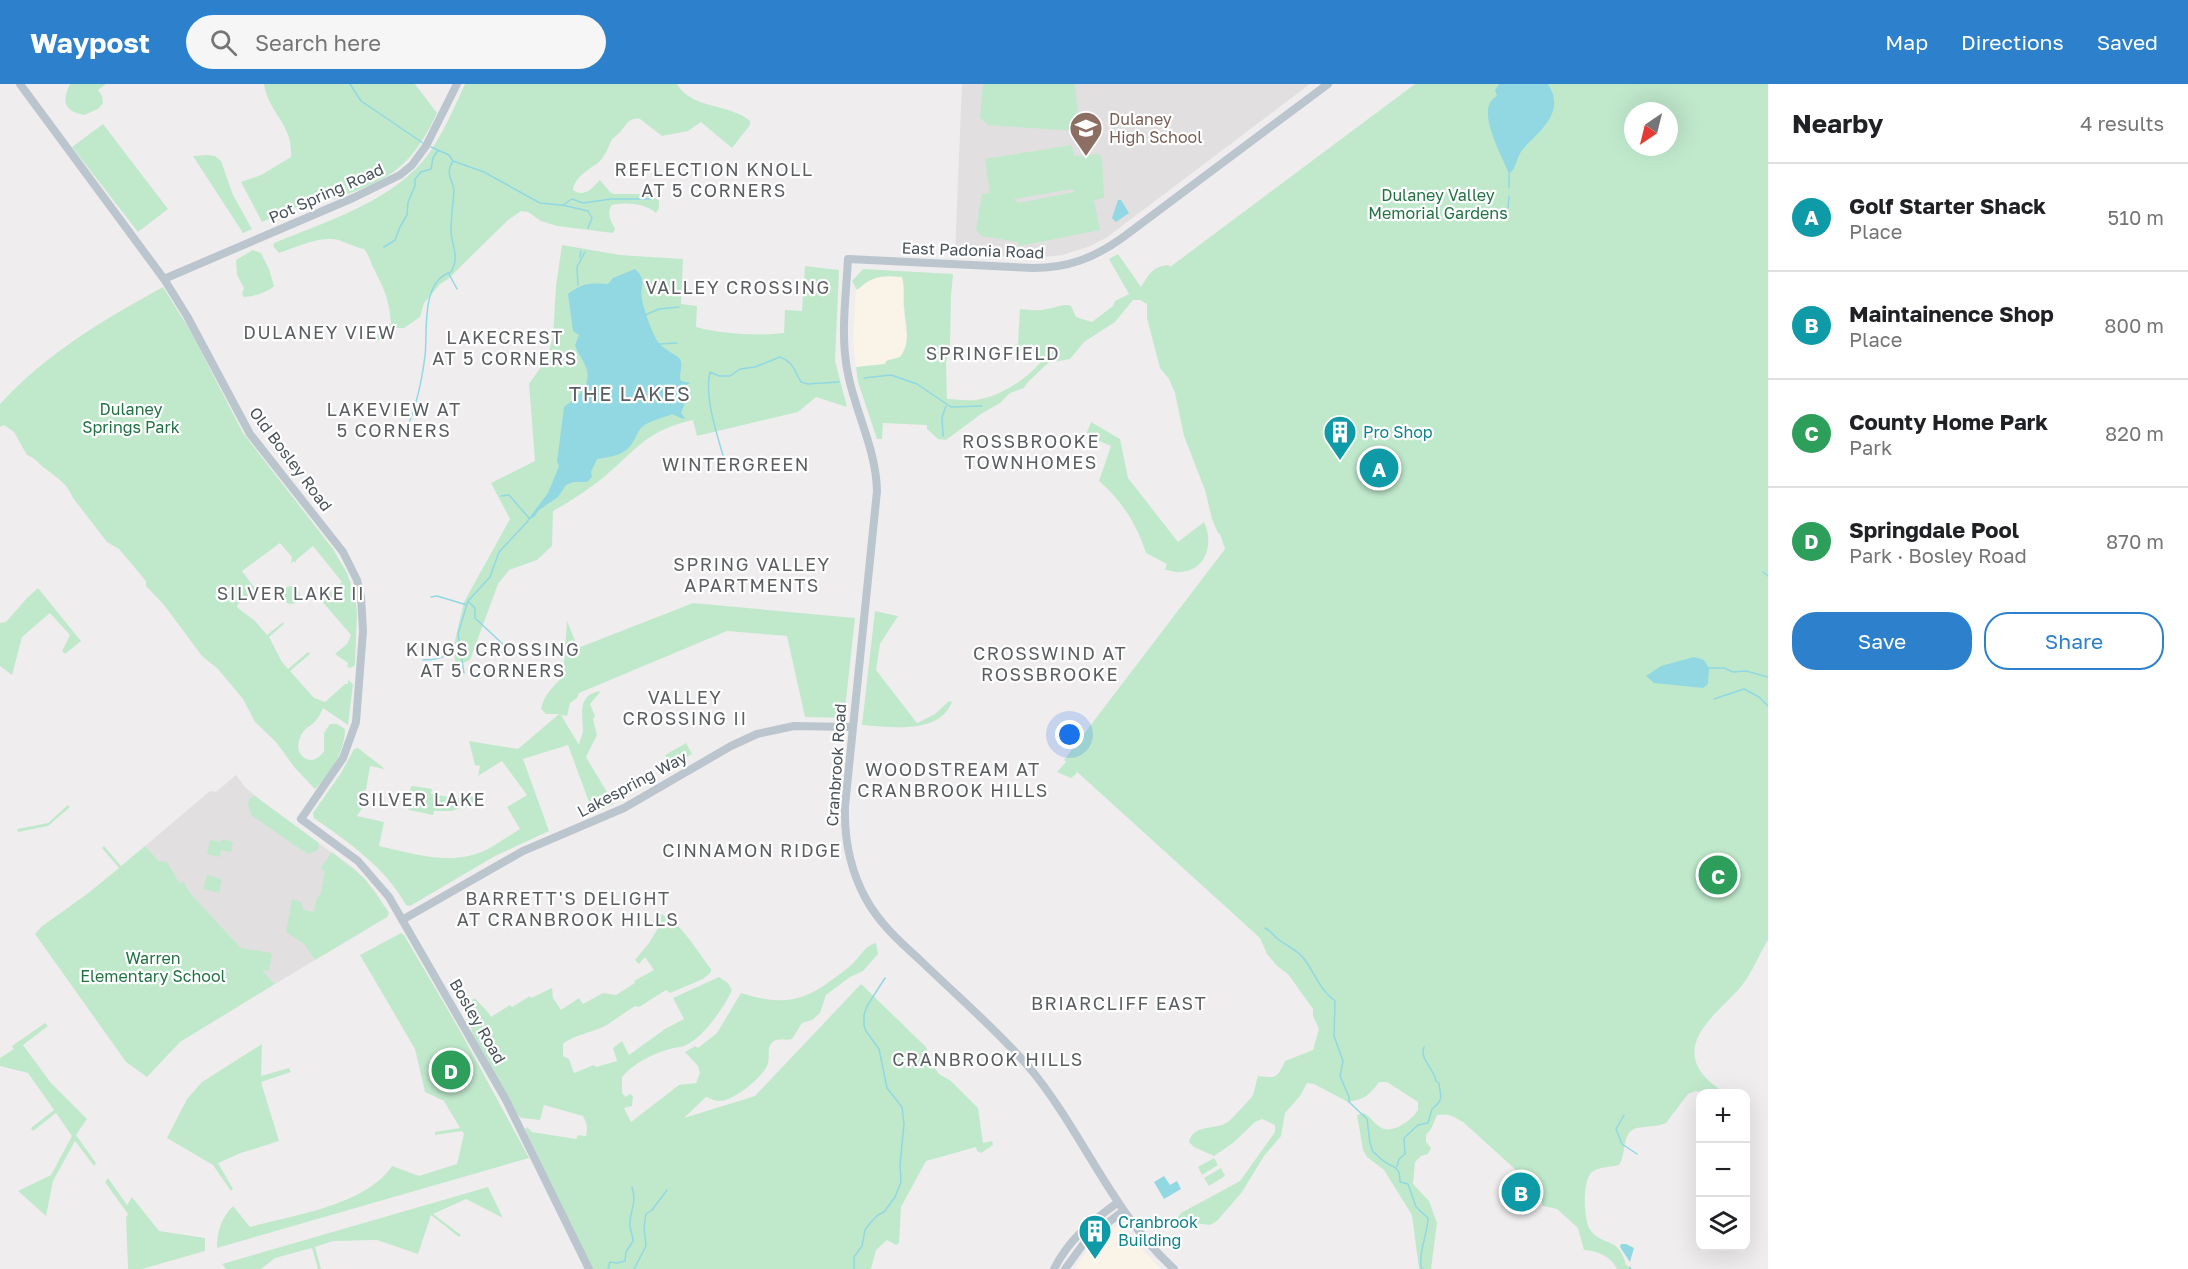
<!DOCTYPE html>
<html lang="en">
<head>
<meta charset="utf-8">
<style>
	:root { --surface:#fff; --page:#f6f6f6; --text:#202124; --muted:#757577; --line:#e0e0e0; --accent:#2c80cc }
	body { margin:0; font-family:"Golos Text",sans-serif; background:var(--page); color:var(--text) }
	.controls { position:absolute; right:18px; bottom:18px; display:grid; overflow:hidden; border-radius:12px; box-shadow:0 6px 24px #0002 }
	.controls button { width:54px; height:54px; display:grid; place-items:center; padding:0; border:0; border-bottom:2px solid var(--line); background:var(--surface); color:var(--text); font:30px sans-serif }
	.compass { position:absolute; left:1624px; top:18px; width:54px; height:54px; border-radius:50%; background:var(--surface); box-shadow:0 6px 24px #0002; rotate:215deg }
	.you { position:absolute; left:1070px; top:651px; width:21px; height:21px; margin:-15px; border:4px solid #fff; border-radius:50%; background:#1a73e8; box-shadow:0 0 0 9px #1a73e833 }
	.badge { display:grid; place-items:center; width:39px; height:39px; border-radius:50%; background:var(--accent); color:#fff; font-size:20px; font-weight:700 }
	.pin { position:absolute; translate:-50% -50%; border:3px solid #fff; box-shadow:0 2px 6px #0006 }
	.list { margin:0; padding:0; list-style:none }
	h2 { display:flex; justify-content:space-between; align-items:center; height:78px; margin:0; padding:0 24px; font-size:26px }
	h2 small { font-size:20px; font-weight:400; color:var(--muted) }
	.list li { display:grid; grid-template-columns:39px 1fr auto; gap:18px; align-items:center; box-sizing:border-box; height:108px; padding:0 24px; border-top:2px solid var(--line) }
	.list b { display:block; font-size:22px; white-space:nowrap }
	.list p { margin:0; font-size:20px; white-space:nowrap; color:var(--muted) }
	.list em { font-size:20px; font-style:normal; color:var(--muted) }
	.actions { display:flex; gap:12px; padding:18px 24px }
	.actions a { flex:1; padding:14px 0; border:2px solid var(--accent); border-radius:24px; text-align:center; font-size:21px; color:var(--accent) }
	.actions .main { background:var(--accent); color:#fff }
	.icon { flex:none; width:33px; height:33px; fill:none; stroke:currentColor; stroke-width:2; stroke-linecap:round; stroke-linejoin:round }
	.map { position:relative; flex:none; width:1768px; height:1185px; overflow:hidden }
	header { display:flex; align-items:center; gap:36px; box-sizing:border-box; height:84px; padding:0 30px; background:var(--accent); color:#fff }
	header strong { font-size:28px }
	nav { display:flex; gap:33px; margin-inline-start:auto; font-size:21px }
	.search { width:420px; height:54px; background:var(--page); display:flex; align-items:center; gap:15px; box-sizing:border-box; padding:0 21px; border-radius:33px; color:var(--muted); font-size:22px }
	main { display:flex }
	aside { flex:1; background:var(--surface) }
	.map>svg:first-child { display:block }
	.commercial { fill:#f9f3e8 }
	.education { fill:#e1dfdf }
	.green { fill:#c0e9cc; fill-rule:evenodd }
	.water { fill:#91d8e2 }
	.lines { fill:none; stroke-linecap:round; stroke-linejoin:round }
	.stream { stroke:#91d8e2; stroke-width:1.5 }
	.secondary { stroke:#bbc5cd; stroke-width:8 }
	.labels { text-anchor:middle; stroke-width:4.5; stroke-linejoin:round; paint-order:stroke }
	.education-label { font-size:16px; fill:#785e54; stroke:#fff; text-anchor:start }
	.street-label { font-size:16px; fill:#485259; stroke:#fff }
	.park-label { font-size:16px; fill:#207242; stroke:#fff }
	.culture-label { font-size:16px; fill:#0d838f; stroke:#fff; text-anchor:start }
	.neighbourhood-label { font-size:18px; letter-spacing:1.5px; fill:#5b5e61; stroke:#fff }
	.quarter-label { font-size:20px; letter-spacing:1.5px; fill:#5b5e61; stroke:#fff }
</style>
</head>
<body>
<header>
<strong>Waypost</strong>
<div class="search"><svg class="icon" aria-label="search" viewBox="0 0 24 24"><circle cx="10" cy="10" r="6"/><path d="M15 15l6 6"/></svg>Search here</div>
<nav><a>Map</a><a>Directions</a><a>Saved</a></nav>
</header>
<main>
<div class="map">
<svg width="1768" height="1185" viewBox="0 0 1768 1185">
	<rect width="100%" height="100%" fill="#f0edee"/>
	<path class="commercial" d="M887 192 902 193 905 206 903 220 907 256 903 271 897 275H889L885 280 856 283 853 257 856 204 857 205 868 195Z
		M1121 1139 1136 1159 1161 1185H1074L1092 1160Z"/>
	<path class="education" d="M962 0H1310L1106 154 1088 163 1062 171 1033 174 955 170Z
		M236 691 245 703 272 726 355 785 375 807 389 829 387 833 275 900 145 762 210 707 216 708Z"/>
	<path class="green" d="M70 0H106L98 6 102 12 103 19 98 25 84 31C63 27 62 17 70 0Z
		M264 0H415L437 29C411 84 390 96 334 115L327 113 326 111 262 138 241 98 261 91 291 73C293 39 269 31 264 0Z
		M465 0H677C692 26 730 19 750 37V41L732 64 701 38 688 47 662 52 640 35C629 33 627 40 621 47 618 51 613 53 611 57 608 64 605 72 599 78 589 86 575 92 573 106 585 114 592 104 600 96L610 108 614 110H652L659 117V124L656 129C644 119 627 118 612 121 606 129 611 137 615 145L613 149 557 142 541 137 528 128 521 127 507 137 448 195 440 200 424 219 420 233 404 244H394L376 258V253L391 239C389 216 385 207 375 187 370 179 370 172 364 165 352 163 342 155 331 155 314 154 295 164 279 169L273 162 274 159C323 139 387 119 423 77 441 55 453 26 465 0Z
		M983 0H1075L1078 31 1077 47 988 41 980 33Z
		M1415 0H1768V856C1759 870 1753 887 1743 900 1725 924 1677 953 1701 988 1707 997 1717 1003 1725 1009H1707L1696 1007 1688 1010 1666 1039C1657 1043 1647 1042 1637 1044 1621 1048 1627 1069 1619 1081 1611 1083 1598 1083 1592 1088 1582 1096 1583 1137 1591 1147 1604 1163 1619 1152 1626 1181L1632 1185H1617C1611 1172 1597 1167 1584 1166L1578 1144 1557 1125 1543 1122 1535 1103 1463 1038C1453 1032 1448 1029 1437 1031L1431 1045 1426 1051V1058L1431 1064 1428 1070 1421 1072 1415 1078 1413 1100 1429 1117 1437 1139 1431 1185H1419L1412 1131 1384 1086 1367 1073 1363 1066 1357 1031 1364 1029C1370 1033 1374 1039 1380 1043 1392 1051 1412 1036 1418 1026V1018L1387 998H1379C1370 1011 1363 1016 1348 1018L1314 1000 1307 999 1300 1012 1285 1029 1281 1052 1264 1072 1242 1108 1217 1137 1210 1141 1188 1138 1182 1140 1177 1135 1181 1129 1240 1097 1275 1048V1041L1262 1035 1255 1038 1233 1059 1214 1072 1194 1063 1189 1058C1194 1039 1214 1047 1228 1038 1230 1037 1252 1013 1253 1011 1255 1005 1256 998 1258 992 1278 994 1276 995 1285 977L1313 966 1319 945 1313 932V925L1288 890 1277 882 1267 870 1260 854 1075 686 1077 689 1071 694 1057 688 1066 678 1064 676 1225 465 1220 450 1218 449 1212 435 1205 406 1184 352 1175 309 1169 295 1160 284 1147 234V220L1140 216H1133L1115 238 1084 258 1070 275 1048 279 1027 299 1024 304 1010 309 1000 319 981 330 946 356 938 355 927 345V341L883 339 882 355H877L858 298 856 283 885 280 886 277 900 273C912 258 905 239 904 222 903 211 905 204 902 193 881 191 872 192 857 206L852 197 863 185 953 190 951 212 950 261 946 279 947 315C957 315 967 317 976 316 999 313 1024 297 1040 279L1039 272C1026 263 1015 267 1001 270L999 266 1018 260 1020 225C1029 226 1038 227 1047 225 1056 224 1063 219 1071 222L1076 233 1092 238 1113 222 1115 217 1129 210 1109 175 1118 170 1141 203C1149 190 1153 182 1169 181L1170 183ZM1633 27H1669V63H1633Z
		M103 40 168 125 138 148 72 63Z
		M1072 61 1074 72 1098 70 1102 73 1104 114 1094 116 1100 146 1019 162 1018 158 981 152 976 145 982 110 990 109 985 75ZM1072 105 1075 108 1018 119 1014 115Z
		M208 71 215 72 221 77 233 111 252 145 243 149 193 72Z
		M562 161 620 171 683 175 681 220 697 222 696 243C720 250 759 252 784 249L785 226 802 227 805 182 839 186 835 277 847 323 816 313 798 328 697 352 693 336C647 346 637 365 604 393 588 406 571 417 553 427L552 462 537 476 509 486 498 500 470 576 456 582 453 565 464 518 510 435 491 399 535 377 529 300 547 274 553 253 556 202Z
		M253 166 261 169 269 185 274 202C268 208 253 213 244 213L242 210 244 204 237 191 236 176Z
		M163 203 191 248 243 349 333 465 347 489 355 512 357 529 355 581 351 584 347 583 348 579 335 570 347 560 351 551 321 516 342 498 313 462 296 476V479L294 477 291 480 292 473 280 459 242 487 253 502 260 505 258 509 251 510 237 521 238 524 255 537 267 551 283 538 284 540 269 553 282 578 288 585 308 568 310 570 290 587 314 614 325 618 345 600H348V596L353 600 348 641 323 624C321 628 319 633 316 636 311 644 304 641 299 657 295 668 306 681 317 674 320 672 322 670 324 667V649L330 640H337L345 645C345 666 331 690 315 705L295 684 276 658 255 638 243 615 218 585 202 572 164 521 146 502V497L119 465 107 458 73 414C66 397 55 393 42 382 36 377 35 374 27 371L14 348 4 341 0 343V320C47 269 103 236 163 203Z
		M1091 338 1120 355 1128 394 1178 458 1204 438C1214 458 1207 488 1179 488 1175 489 1169 486 1165 486L1167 480 1146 469C1138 443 1121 415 1099 397L1111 362 1086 351Z
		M282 511a9 9 0 1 1 18 0a9 9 0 1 1-18 0Z
		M38 504 81 557 65 570 62 567 70 551 50 529 22 553 12 591 0 582V539L6 538 27 514Z
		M693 519 855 534 844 634 805 633 787 552 727 547 579 609 577 614 570 619 567 632 561 631 579 661C580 655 583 651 583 646 582 628 578 610 601 607L590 620 595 632 593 635 597 651 586 673 614 720 593 729 568 661 523 675 549 747 495 772 410 822 406 821C385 783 349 759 314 734L313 729 341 689 354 665 358 664 385 685 370 682 363 723 357 732 384 738 379 762C415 770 453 783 488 765 499 759 510 751 520 745L507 723 527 711 502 677 478 692 480 682 475 681 469 657 518 665 559 630H546L541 625C544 611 553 602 563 593L567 537 578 564Z
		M875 527 898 532 880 560 876 586 917 639 935 630 949 617 952 618C939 651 890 643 862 641Z
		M686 659 692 670 672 682 665 671Z
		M413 702 432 705 431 710 468 716 469 711 477 715 479 718 473 723 470 720 452 727H434L433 731 409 726 407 722 411 703Z
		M255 712 319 759 318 766 309 770 303 767 251 731 248 720 250 714Z
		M68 721 70 723 48 742 18 748 17 745 48 739Z
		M222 755 233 758 231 768 221 766 220 773 207 770 210 756 221 758Z
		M104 762 121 782 145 762 159 777 167 778 178 797 180 799 184 798 189 808 241 864 272 869 269 887 262 886 275 900 180 958 147 993 126 978 35 850 41 843 87 810 119 784 102 764Z
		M332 768 365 795 389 829 387 833 315 876 304 860 286 848 292 815 301 818 304 826 314 828 316 816 321 809 325 787 321 786 322 782Z
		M207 791 222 795 219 809 203 805Z
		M661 830C683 840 696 866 711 885V888L703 895 670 909 666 906 639 923 635 922C625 928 616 935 607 941 594 948 571 952 563 960V972L569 975 574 989 594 981 596 983 617 977 613 964 622 957 629 971 665 945 684 935 673 914 719 893 728 899 732 906C724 924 702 955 684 962 679 964 674 963 670 965 652 970 634 979 622 993V1009L626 1013 630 1010 633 1012 632 1022 624 1024 631 1038 679 1001 696 999 700 989 698 982 685 968 695 962 698 964 717 949 741 909C776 920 799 920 829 898 838 891 848 885 855 877 862 870 866 861 876 859L878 870 863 887 850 893 826 911 820 929 812 936 802 939 792 955C786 957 779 954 774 957 766 963 770 970 768 979 765 992 733 1018 719 1017 714 1017 710 1014 706 1013L684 1034 755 1012 861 900 926 963 934 983 939 990 951 997 978 1024 983 1059 992 1057 993 1061 981 1069 977 1067 976 1063 926 1077 901 1123 899 1159 896 1161 887 1156 876 1166 871 1185H593L525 1045 527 1043 532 1048 576 1055 578 1051 586 1052C588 1043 587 1040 583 1032L544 1021 540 1036 521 1034 518 1031 473 951 464 921 475 914C480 921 487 925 491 933L510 921 512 923 530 912 531 914 552 904 553 914 561 926 579 914 583 920 603 909 616 911 635 899 634 897 654 886 645 873 639 880 635 876 649 859 658 844 652 840 658 831Z
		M401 849 404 851 459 945 529 1074 217 1164C217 1148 221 1134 233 1122L250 1143C294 1131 366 1121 392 1082L419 1092 457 1080 464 1050 462 1047 435 1051V1048L460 1044 444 1017 425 1008 415 965 360 871Z
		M45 939 48 942 23 961 51 999 87 1035 76 1051 96 1079 94 1082 75 1057 53 1097 46 1132 18 1107 51 1091 72 1052 56 1029 33 1047 31 1044 54 1026 28 989 0 982V974L14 965 12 962Z
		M262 960 261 992 289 984 291 988 261 998 279 1057 241 1069 218 1079 233 1105 231 1107 213 1081 167 1054 187 1015 202 998Z
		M1214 1074 1218 1081 1202 1091 1198 1083Z
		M1221 1084 1225 1092 1209 1102 1204 1094Z
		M108 1094 127 1121 132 1113 159 1147 205 1154V1167L142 1185H128L126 1133 128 1130 105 1098Z
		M488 1103 503 1134 466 1115 433 1130 461 1151 459 1153 431 1131 418 1170 377 1156 333 1157 315 1163 321 1185H318L312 1164 275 1174 261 1185H226L222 1180Z"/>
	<path class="water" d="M1499 0H1548C1566 28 1541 46 1523 65 1516 73 1517 84 1509 90 1503 73 1473 24 1497 12L1495 6Z
		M1118 116H1121L1129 129 1116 138 1112 134Z
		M635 185C648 197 639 202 642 215 644 226 652 249 658 258 664 266 673 268 680 275 684 283 678 289 681 297L691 299 681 303 685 319 681 329 685 334 683 335 672 330C663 334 651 336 642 343 638 346 636 354 633 358 626 371 611 373 597 375L591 388 592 393 587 398H573L566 401 558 413 539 426 535 432 526 438 548 409 559 382 557 378 564 323C579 312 595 299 584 279 581 272 577 268 575 261L579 251 573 247 568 210C583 199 589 199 608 200L613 194Z
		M1694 573 1704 576 1709 584 1708 600 1703 604 1654 599 1646 592 1661 582Z
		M457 974 458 995H448L443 1001 439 1000 437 993 442 985H447L446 975Z
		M1164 1092 1170 1101 1177 1097 1181 1105 1164 1115 1154 1098Z
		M1621 1160H1626L1634 1164 1630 1178 1620 1163Z"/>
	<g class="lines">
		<path class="stream" d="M350 0 361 17 423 59
			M431 63 449 71 453 77 484 88 540 119 562 121 588 127 592 134 588 144
			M1509 90V104
			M563 121 572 115 583 119 611 115H652
			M1508 124 1509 112
			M384 163 395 156 400 143 407 131 408 118 415 102V95L421 88 431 85 433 74 438 66
			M580 173 581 167
			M449 190 457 205
			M578 201 577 183 585 168
			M645 231 659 225 679 223
			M660 260 677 259
			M864 294 891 291 917 300 951 323 982 322
			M408 341C417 320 422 295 425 272 428 247 420 198 451 188 460 171 452 164 451 147 451 135 453 119 454 108 454 97 444 90 453 77
			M943 352 942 333 946 322
			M724 375C717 350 704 313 710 288L719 292H730L740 285 755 283 780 273C794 279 794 286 801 298L808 300 839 298
			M501 412 509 411 529 434
			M1763 488 1768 492
			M431 513 437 512 467 521
			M468 517 475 524V534L508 565
			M423 576C439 576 450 573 459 558
			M1709 584H1724L1733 588 1746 587 1768 593
			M464 589 458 550 468 517 490 493 499 468 528 437
			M1714 615 1744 605 1759 613 1768 622
			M1265 844C1272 847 1273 852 1279 856 1287 862 1299 867 1305 876 1315 890 1320 906 1335 917L1334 952 1343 977 1340 992 1349 1013V1018L1367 1035 1370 1059 1373 1068C1377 1070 1378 1073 1381 1075 1392 1085 1400 1079 1400 1098L1408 1100 1416 1123 1428 1134C1428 1149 1417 1172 1422 1185
			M1624 1031 1616 1045 1622 1060 1637 1070
			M1397 1082 1399 1075 1405 1070 1404 1054 1418 1041 1428 1039 1432 1025C1445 1015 1440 1012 1439 999L1436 997C1434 984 1419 975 1424 963
			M1630 1183V1185
			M608 1185 610 1178 617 1179 625 1177 626 1168 633 1157C633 1151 629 1144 630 1138 631 1123 637 1120 632 1103
			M634 1185 646 1162 644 1143 646 1130 652 1126 667 1106
			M854 1185V1173L862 1162 865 1146 871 1138 878 1131 884 1128 895 1113 901 1098 900 1081 904 1040 902 1023 887 1004 879 965 866 947 864 941V931L867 922 885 894"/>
		<path class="secondary" d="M20 0 164 195 187 232 250 350 343 468 357 496 361 513 363 547 356 638 343 674 301 735 358 777 389 813 506 1016 589 1185
			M164 195 353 114 400 91 412 81 426 62 457 0
			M402 836 523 767 624 724 731 662 757 650 794 642 853 643
			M1054 1185C1069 1155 1091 1138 1117 1119
			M1065 1185 1087 1155 1123 1127
			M1174 1185C1111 1128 1082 1046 1028 982 995 944 956 911 920 876 900 858 879 839 866 815 850 786 844 755 845 722L877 407C876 365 856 330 848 290 840 253 846 213 848 175L1033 184C1068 184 1094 174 1122 154L1328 0"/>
	</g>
	<defs>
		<symbol id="school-pin" viewBox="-11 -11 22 30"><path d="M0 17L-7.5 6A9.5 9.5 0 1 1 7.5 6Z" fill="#8d6e63" stroke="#fff"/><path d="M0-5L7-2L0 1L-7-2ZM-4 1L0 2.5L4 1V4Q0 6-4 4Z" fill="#fff"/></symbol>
		<symbol id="building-pin" viewBox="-11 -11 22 30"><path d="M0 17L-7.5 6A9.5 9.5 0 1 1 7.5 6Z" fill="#0f9aa8" stroke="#fff"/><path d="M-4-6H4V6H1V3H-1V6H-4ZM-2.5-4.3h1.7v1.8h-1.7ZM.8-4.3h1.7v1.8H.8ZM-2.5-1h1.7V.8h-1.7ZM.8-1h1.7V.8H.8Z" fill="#fff"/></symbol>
	</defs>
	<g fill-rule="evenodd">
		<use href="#school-pin" x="1067" y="25" width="38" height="52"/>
		<use href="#building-pin" x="1321" y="329" width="38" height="52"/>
		<use href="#building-pin" x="1076" y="1128" width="38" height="52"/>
	</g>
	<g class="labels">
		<g class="education-label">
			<text x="1109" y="41">Dulaney<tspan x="1109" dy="18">High School</tspan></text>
		</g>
		<g class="street-label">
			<text transform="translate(326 109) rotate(-24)" y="6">Pot Spring Road</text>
			<text transform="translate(973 166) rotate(2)" y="6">East Padonia Road</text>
			<text transform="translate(291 375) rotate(53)" y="6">Old Bosley Road</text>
			<text transform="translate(836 681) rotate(-86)" y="6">Cranbrook Road</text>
			<text transform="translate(632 700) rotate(-28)" y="6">Lakespring Way</text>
			<text transform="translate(478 937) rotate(60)" y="6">Bosley Road</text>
		</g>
		<g class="park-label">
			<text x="1438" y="117">Dulaney Valley<tspan x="1438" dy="18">Memorial Gardens</tspan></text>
			<text x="131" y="331">Dulaney<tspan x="131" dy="18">Springs Park</tspan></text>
			<text x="153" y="880">Warren<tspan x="153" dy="18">Elementary School</tspan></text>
		</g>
		<g class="culture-label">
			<text x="1363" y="354">Pro Shop</text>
			<text x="1118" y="1144">Cranbrook<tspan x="1118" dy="18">Building</tspan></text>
		</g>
		<g class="neighbourhood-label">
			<text x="714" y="92">REFLECTION KNOLL<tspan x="714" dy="21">AT 5 CORNERS</tspan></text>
			<text x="738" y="210">VALLEY CROSSING</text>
			<text x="320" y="255">DULANEY VIEW</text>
			<text x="505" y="260">LAKECREST<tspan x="505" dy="21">AT 5 CORNERS</tspan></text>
			<text x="993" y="276">SPRINGFIELD</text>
			<text x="394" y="332">LAKEVIEW AT<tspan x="394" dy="21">5 CORNERS</tspan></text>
			<text x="1031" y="364">ROSSBROOKE<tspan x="1031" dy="21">TOWNHOMES</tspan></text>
			<text x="736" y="387">WINTERGREEN</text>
			<text x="752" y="487">SPRING VALLEY<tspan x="752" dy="21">APARTMENTS</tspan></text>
			<text x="291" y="516">SILVER LAKE II</text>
			<text x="493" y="572">KINGS CROSSING<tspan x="493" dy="21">AT 5 CORNERS</tspan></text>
			<text x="1050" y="576">CROSSWIND AT<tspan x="1050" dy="21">ROSSBROOKE</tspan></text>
			<text x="685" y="620">VALLEY<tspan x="685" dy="21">CROSSING II</tspan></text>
			<text x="953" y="692">WOODSTREAM AT<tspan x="953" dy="21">CRANBROOK HILLS</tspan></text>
			<text x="422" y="722">SILVER LAKE</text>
			<text x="752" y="773">CINNAMON RIDGE</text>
			<text x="568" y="821">BARRETT'S DELIGHT<tspan x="568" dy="21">AT CRANBROOK HILLS</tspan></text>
			<text x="1119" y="926">BRIARCLIFF EAST</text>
			<text x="988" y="982">CRANBROOK HILLS</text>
		</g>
		<g class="quarter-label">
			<text x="630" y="317">THE LAKES</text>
		</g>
	</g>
</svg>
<div class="controls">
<button>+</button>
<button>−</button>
<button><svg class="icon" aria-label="layers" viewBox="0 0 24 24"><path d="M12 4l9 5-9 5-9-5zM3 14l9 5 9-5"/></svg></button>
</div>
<svg class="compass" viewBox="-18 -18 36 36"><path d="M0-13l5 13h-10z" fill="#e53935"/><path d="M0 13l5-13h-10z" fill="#757577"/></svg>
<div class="you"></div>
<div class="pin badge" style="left:1379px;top:384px;background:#0f9aa8">A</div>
<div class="pin badge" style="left:1521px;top:1108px;background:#0f9aa8">B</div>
<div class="pin badge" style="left:1718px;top:791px;background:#2e9e5b">C</div>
<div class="pin badge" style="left:451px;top:986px;background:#2e9e5b">D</div>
</div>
<aside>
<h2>Nearby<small>4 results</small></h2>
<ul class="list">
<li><span class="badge" style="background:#0f9aa8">A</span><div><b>Golf Starter Shack</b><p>Place</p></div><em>510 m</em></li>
<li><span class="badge" style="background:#0f9aa8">B</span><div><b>Maintainence Shop</b><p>Place</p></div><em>800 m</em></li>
<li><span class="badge" style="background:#2e9e5b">C</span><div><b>County Home Park</b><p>Park</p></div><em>820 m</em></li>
<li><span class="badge" style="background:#2e9e5b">D</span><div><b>Springdale Pool</b><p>Park · Bosley Road</p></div><em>870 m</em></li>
</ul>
<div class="actions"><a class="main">Save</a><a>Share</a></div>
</aside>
</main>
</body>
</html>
